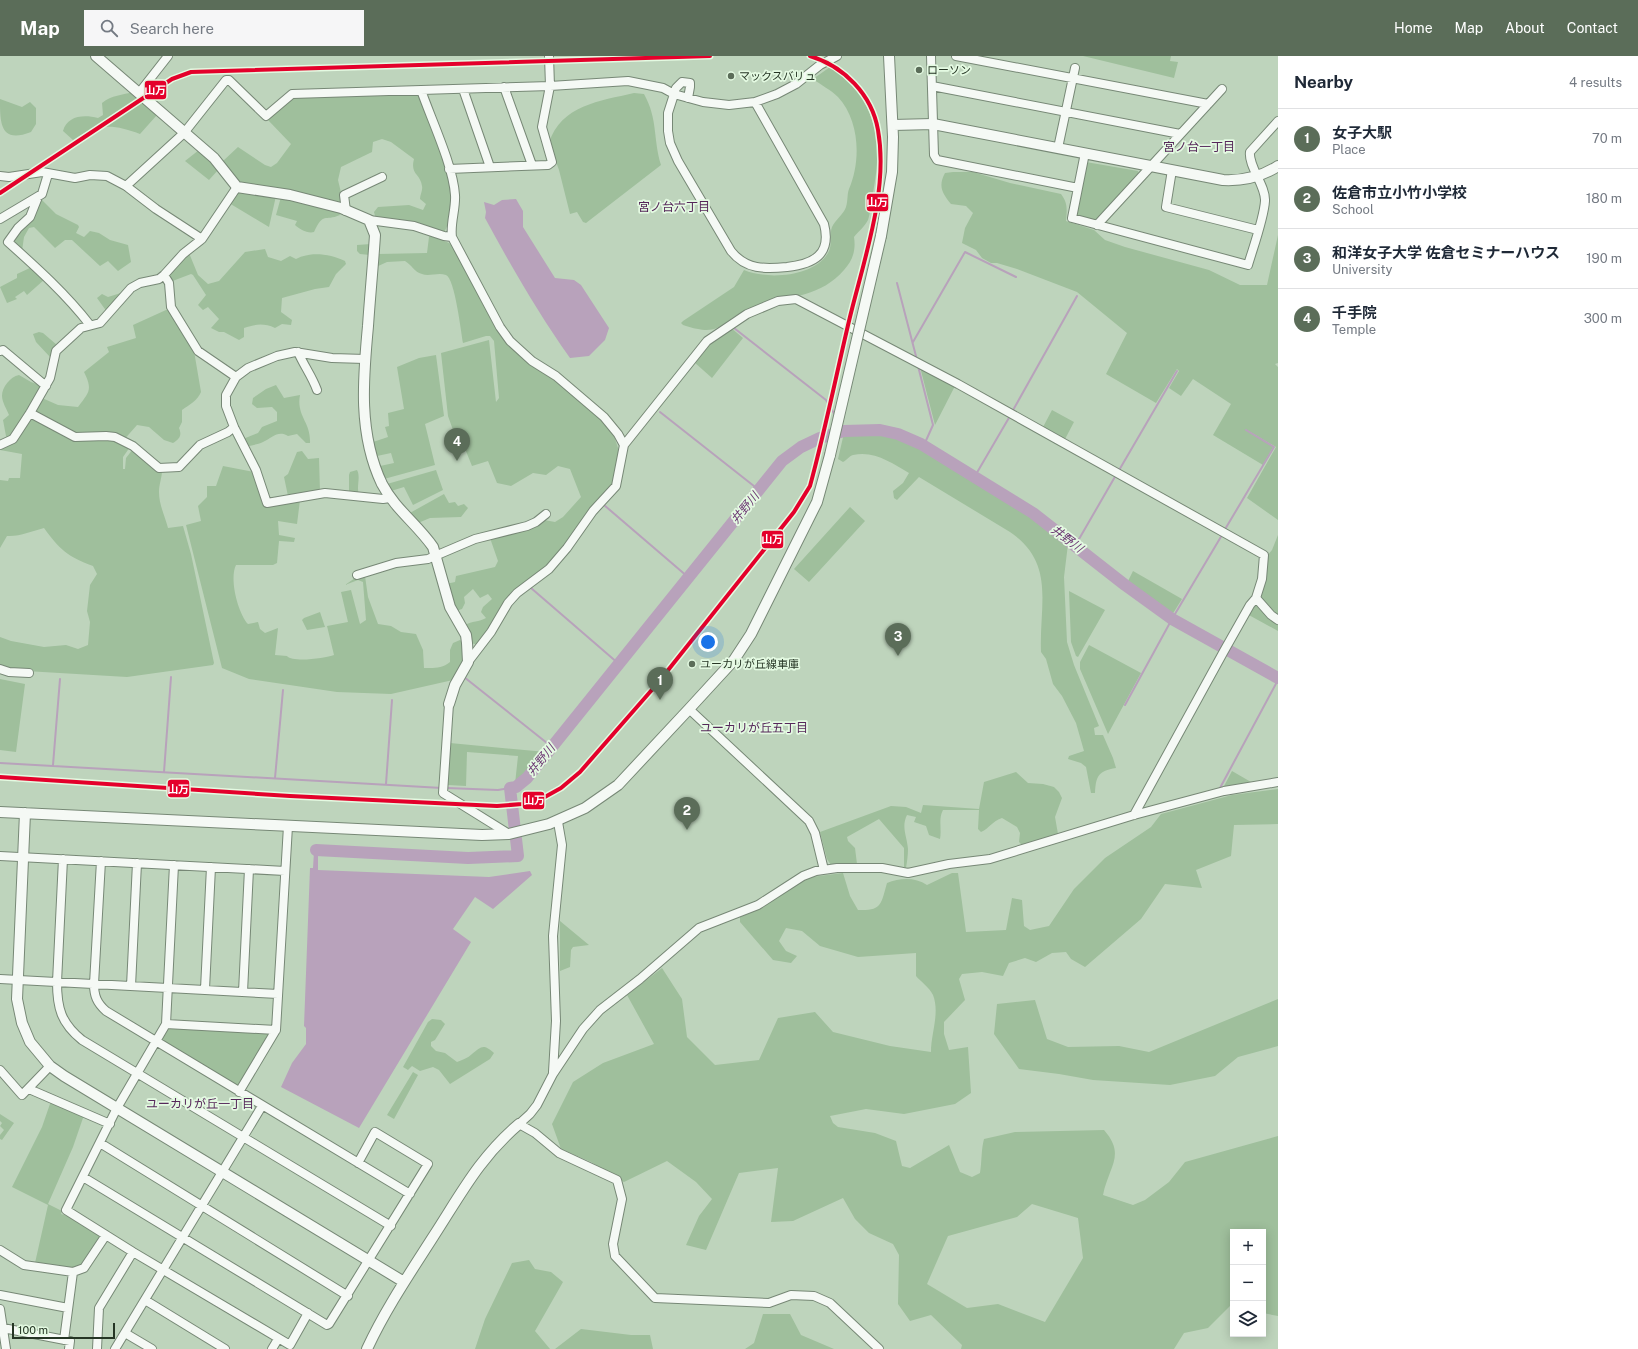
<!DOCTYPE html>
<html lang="en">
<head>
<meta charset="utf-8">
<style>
	:root { --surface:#fff; --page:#f6f6f7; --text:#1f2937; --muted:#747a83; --line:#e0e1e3; --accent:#5b6d59 }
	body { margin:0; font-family:"Public Sans","Noto Sans JP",sans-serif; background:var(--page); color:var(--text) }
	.controls { position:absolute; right:12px; bottom:12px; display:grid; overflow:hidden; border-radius:0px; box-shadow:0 2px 10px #0003 }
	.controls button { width:36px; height:36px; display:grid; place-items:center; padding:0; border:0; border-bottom:1px solid var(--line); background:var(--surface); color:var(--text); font:20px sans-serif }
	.scale { position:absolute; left:12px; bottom:10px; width:103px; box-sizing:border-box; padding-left:4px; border:2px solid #253524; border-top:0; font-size:11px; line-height:14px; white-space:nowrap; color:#253524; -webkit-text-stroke:3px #e4fae2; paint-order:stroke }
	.you { position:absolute; left:708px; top:586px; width:14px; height:14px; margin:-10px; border:3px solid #fff; border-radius:50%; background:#1a73e8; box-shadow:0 0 0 6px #1a73e833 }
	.badge { display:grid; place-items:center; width:26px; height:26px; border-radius:50%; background:var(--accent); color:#fff; font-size:13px; font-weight:700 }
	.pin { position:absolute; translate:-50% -33px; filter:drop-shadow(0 1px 2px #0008) }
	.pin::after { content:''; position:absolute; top:21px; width:14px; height:12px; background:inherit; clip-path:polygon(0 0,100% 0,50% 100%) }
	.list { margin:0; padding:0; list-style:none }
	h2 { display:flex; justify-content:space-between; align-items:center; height:52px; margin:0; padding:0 16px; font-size:17px }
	h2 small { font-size:13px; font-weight:400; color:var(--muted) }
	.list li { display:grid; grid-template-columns:26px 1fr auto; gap:12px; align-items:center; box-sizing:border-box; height:60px; padding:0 16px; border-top:1px solid var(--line) }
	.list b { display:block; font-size:15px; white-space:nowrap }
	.list p { margin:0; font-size:13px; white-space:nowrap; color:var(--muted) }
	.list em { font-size:13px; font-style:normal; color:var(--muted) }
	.icon { flex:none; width:22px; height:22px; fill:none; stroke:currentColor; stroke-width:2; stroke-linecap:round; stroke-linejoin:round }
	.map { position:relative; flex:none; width:1278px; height:1293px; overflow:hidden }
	header { display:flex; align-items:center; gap:24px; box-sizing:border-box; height:56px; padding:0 20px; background:var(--accent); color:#fff }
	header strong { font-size:19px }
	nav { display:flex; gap:22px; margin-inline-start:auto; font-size:14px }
	.search { width:280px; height:36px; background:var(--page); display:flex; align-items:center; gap:10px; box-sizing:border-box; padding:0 14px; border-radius:0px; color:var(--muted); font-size:15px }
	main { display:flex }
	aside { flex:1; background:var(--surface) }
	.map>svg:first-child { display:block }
	.green { fill:#9fbf9c; fill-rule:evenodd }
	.water { fill:#b8a2bb }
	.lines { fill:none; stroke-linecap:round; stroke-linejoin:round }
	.stream { stroke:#b8a2bb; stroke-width:2 }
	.river { stroke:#b8a2bb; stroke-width:12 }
	.minor-casing { stroke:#778876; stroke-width:10 }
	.tertiary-casing { stroke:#778876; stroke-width:12 }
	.minor { stroke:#f5f9f5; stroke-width:8 }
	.tertiary { stroke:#f5f9f5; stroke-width:10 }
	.tertiary-bridge-casing { stroke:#778876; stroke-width:12; stroke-linecap:butt }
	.tertiary-bridge { stroke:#f5f9f5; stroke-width:10 }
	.metro-1-casing { stroke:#e4fae2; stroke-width:7 }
	.metro-1 { stroke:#e4002b; stroke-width:4 }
	.poi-dot { fill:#5b6d59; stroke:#e4fae2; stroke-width:1.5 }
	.labels { text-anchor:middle; stroke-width:3.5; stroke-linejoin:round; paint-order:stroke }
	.poi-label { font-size:11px; fill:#253524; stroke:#e4fae2; text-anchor:start }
	.neighbourhood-label { font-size:12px; fill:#55275a; stroke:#e4fae2 }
	.water-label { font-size:12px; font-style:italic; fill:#6d3974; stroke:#e4fae2 }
	.line-badge { stroke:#e4fae2; stroke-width:1.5 }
	.badge-label { font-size:11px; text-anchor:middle; font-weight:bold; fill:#fff }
</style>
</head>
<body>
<header>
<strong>Map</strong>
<div class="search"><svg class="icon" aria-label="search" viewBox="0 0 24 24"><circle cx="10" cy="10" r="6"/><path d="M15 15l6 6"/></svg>Search here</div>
<nav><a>Home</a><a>Map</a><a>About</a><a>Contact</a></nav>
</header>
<main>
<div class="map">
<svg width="1278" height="1293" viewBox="0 0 1278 1293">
	<rect width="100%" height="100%" fill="#bed4bc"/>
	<path class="green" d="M1083 0H1171L1170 5 1178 6 1174 22Z
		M830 11C874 38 883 83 874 131 872 142 871 155 868 164 865 170 858 176 854 181 856 194 853 204 844 214 817 245 782 239 747 254 717 267 722 282 683 269L681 267 683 265 734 231 744 214C767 224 814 221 828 197 833 188 829 179 832 171 835 164 844 158 846 151 848 145 847 138 849 133 861 105 860 65 838 41 831 34 821 29 813 23Z
		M134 36 157 59 140 78C113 68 98 67 73 84L63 75C67 60 83 58 98 62L103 59 102 47C112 39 122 39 134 36Z
		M634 37 644 38C658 63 653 83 661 109L586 167 583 166 577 156 570 158 559 114 549 87C561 49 600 45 634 37Z
		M419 38 447 114 453 139 448 168 444 177 375 160 374 156 378 151 409 149 423 154 426 148 420 143C420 139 423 134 422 130 420 117 410 119 414 103L391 86 382 83 373 86 372 96 341 111 338 124 344 149 241 128 223 105 238 91 265 109 271 111 277 107 291 88 268 64 289 43 294 41Z
		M0 43 22 51 30 46 36 52V68L31 76C0 88 0 67 0 43Z
		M199 94 219 113 209 124 185 105Z
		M1086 106 1138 115 1139 118 1098 163 1093 164 1078 160 1077 158Z
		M953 116H973L1010 127 1061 138C1068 147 1067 154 1066 165L1094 174 1105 184 1125 191 1209 214 1240 229H1267L1278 179V307L1275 308 1278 311V464L1247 442 1276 391 1245 373 1273 391 1263 409 1213 379 1231 348 1193 323 1181 340 1169 332 1179 315 1177 313 1156 347 1106 318 1127 277 1077 236 1017 213 997 207H991L982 202 976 194 962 187 965 172 973 157 966 150 951 148C942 137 938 130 945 117Z
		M239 136 276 140 269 171 229 147Z
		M281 141 339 157 340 159C324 166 324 155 314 176 308 178 299 173 295 169L297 165 276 159Z
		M42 144 56 158 78 169 79 171 76 177 84 181 90 175 99 177 110 184 128 189 131 206 118 215 108 205 100 210 72 184H65L55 192 34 171 29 172 24 181 22 195 12 186 39 146Z
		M430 179 449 187 454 191 508 286 518 298 555 323 602 363 614 380 620 398 614 429 547 513 532 523 478 589 471 587 465 569C472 565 479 566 486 562L481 556 483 551 492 543 488 538 480 542 473 533 464 541 465 547 462 553 456 555 446 528 455 526 456 520 495 511 498 505 490 482 544 464 555 466 563 461 581 441 570 413 558 410 546 419 533 417 511 430 497 427 488 405 472 410 459 378V373L453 374 448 360 441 297 489 284 496 346 499 342 494 285 490 280H486L463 287C461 276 455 223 446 219 438 216 429 221 422 218 414 216 412 209 405 205L387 206 376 211 378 198 427 197 429 181Z
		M371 188 370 199 360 198 357 195V189Z
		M265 193 268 201 281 205 290 200 296 203C311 195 330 198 345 205L346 208 336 218 329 231 315 233 282 242 281 256 292 264 291 269 282 268 275 272C264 267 255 268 244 272V281L239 284 224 276H219L211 272 219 263 208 251 203 254 198 249 206 239 193 219 191 218 170 226 169 217 189 197 198 219 208 228 219 225 245 196Z
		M32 211 45 223 27 239 24 235 15 241 17 243 7 247 0 231 17 222V218Z
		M124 236 107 256 97 242 102 238 108 241Z
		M166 254H169L194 295 201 336C198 344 189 349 182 354V366L179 372C182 379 180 383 173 387L164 384 149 371 137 369 122 386 130 391 123 401V413H125L126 402 133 393 162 414C162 422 159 428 159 436 159 449 165 460 168 472L183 470 191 498 214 607 213 609 127 621 9 614 0 611V581L11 585 44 591 66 589 78 593 88 589 90 566 87 555 90 529 97 518 93 510C67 500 60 494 44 472 32 475 19 481 7 480L0 492V424L8 425 9 422H20L22 398 0 394V390L9 387 6 380 3 364 9 359C7 354 2 346 2 340 2 331 10 321 19 319L31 326 42 330V342L58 349 78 351C89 336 93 334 84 316L109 296 107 291 136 282 133 269Z
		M730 271 743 282 712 322 694 306 710 287Z
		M39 276 43 277 57 289 50 301 36 286 33 278Z
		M436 299 444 360 425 368 435 409 384 423 380 410 394 407 391 397 377 400 373 386 388 381 385 371 389 370 388 357 404 353 397 311 419 302Z
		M920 311 955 330 935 369Z
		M276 329 284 342 300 339C296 360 311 366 310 387H306L297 378 288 380C278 374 272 382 263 386 258 389 253 388 247 391L243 383 258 377 262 371 277 365V356L272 351 257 352 252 348 253 342 266 333Z
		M1052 354 1074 366 1064 385 1042 373Z
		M854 376 886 378 898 380 922 391 1032 459 1068 488 1064 521 1067 586 1074 609 1099 670 1094 672 1095 679H1103L1113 702 1116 712C1098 715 1096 720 1095 737H1091L1086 711 1081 707 1068 703 1069 700 1084 695 1076 667 1062 640 1053 628 1046 603 1041 596C1039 549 1056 507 1010 476L919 421 897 444 894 442 893 435 903 427 909 417C892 407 874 394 853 399 849 400 847 404 843 406L838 403 844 377Z
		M302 395 308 403 319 402 320 436 288 440 284 421 288 418 297 396Z
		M223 410 254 416 263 447 300 444 297 468 278 465 279 479 295 482 294 486 279 485 277 507 273 509H236C229 523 238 557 248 568L258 566 260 573 265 577 278 572 275 599 287 600C293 607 326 602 334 599L327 570 348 566 341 536 351 534 360 568 366 564 363 526 358 524 345 529 355 522 365 520 368 541 378 568 391 570 401 576 416 578 423 594 424 612C433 612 442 613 450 606V594L453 587 460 584 464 588V602L453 624 391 638 337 636 249 623 222 612 186 469 201 465 198 450 207 441V430H216Z
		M357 414C361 421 356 431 359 439L349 438V419L350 416Z
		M436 414 443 434 413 449 404 431 391 435 387 428Z
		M444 438 449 447 455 446 458 450 464 448 468 452 461 461 430 462 418 467 408 458Z
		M850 451 865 465 809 526 794 513Z
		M1278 479V560L1262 544 1260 539 1266 501 1272 494Z
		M1133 515 1182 543 1172 559 1127 527Z
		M1069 535 1105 554 1078 601 1076 600 1071 586Z
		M1254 549 1258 550 1278 566V575L1247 558Z
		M320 556 325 571 307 574 302 564 304 562Z
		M1089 589 1141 617 1108 678 1080 613V606Z
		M0 623 25 628 16 696 0 694Z
		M450 687 546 696 526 720 515 728 518 700 467 696 466 730 448 729Z
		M1232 715 1251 726 1223 732Z
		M1016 716 1028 727 1043 728 1054 731 1059 736 1062 742 1055 761 1058 778 1022 789 1019 786 1020 777 1017 771 1002 762C991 766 990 772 981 776L978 773 979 754H943C938 763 942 773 940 783L929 779 926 770 914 766 916 761 907 759C901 771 907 780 908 793 908 799 907 806 906 812L904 811V792L879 763 847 781 848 785 855 792 857 808 831 809 827 803 820 776 891 750 906 751 921 757 923 749 979 753 984 726Z
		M1278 733V768L1234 769 1231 800 1196 814 1202 832 1165 828 1141 863 1085 911 1071 903 1066 896 1052 897 1036 906 1025 902 1009 907 1003 920 982 916 962 918 959 923 965 944 944 966V978L949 994 968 991 971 1037 955 1048 904 1058 866 1053 830 1060 833 1067 838 1071 875 1077 896 1085 902 1110 910 1112 949 1089 960 1116 972 1121 980 1117C982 1105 981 1094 984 1083L1015 1076 1104 1074C1126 1099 1109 1110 1103 1139L1133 1149 1145 1144 1169 1126 1185 1106 1278 1080V1260L1263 1257V1176H1233V1247L1208 1272 1184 1277 1174 1293H961L962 1289 931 1259 910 1265 898 1248 899 1199 893 1188 869 1177 855 1163 843 1142 793 1165 771 1166 778 1112 739 1117 706 1194 686 1189 699 1160 712 1143 696 1126 667 1105 624 1126 591 1106 561 1093 552 1068 573 1026 603 1007 654 988 627 939 662 912 682 943 687 981 715 1009 759 1004 778 962 815 956 833 976 890 990 931 996C931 977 940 957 933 939 930 932 920 925 916 920V897L858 901 820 890 802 875 786 872 779 885 786 895 797 900 791 907 773 904 740 866V861L762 852 787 834 811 821 843 817 850 840 858 854C882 855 881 848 887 827 900 822 915 821 927 829L952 817H958L966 876 1006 874 1012 842 1022 844 1024 870 1030 874 1049 870 1074 833 1105 802 1151 771 1161 758 1232 739ZM1032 1148 1078 1162 1083 1202 1045 1266 998 1248 967 1252 927 1228 948 1180 1017 1161Z
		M560 865 589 889 573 891 571 894 570 911 560 915Z
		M1278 943V990L1238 1001 1215 1020 1170 1029 1093 1024 1059 1018 1019 1013 994 978 997 948 1035 944 1047 983 1068 991 1119 990 1149 996Z
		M432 963 441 964 445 968 435 984 431 986V990L436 995 445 997 457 1006C462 1004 468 1002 472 998 481 991 483 987 494 997L490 1003 450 1028 439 1014 433 1011 420 1015 412 1010 408 1014 403 1011 428 966Z
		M169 971 268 977 270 980 239 1029 236 1030 162 985 161 981Z
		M413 1016 418 1019 394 1063 387 1059Z
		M51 1045 84 1059 73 1091 48 1148 62 1155 61 1158 67 1160 68 1158 99 1179V1182L82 1209 73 1213 35 1207 48 1149 12 1131 42 1071Z
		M0 1058 14 1067 2 1084 0 1083V1079L4 1074 0 1070 2 1067 0 1065Z
		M529 1204 535 1213 551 1216 563 1226 535 1275 550 1293H475L485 1263 512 1207Z
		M763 1258H790L801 1279 834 1293H745L754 1287Z
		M581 1273 631 1279H650L653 1293H555Z"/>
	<path class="water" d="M516 143 523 155V171L555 222 574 224 581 229 609 272 605 284 589 300 570 302C538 257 511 210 485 162L486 156 484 146 494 149 502 144Z
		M314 796H318V814L489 821 530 815 532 819 493 853 475 841 453 873 471 886 359 1072 281 1031 292 1007 306 988V972L304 970 310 812H313Z"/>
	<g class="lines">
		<path class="stream" d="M897 227 917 304
			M734 272 826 344 835 359
			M913 286 965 196 1016 221
			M918 310 933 369 924 389
			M660 356 759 434
			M1012 356 1077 240
			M841 370 844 375
			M1118 416 1177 315
			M975 420 1010 360
			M604 449 688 521
			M1224 475 1274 391 1246 374
			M1075 490 1116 419
			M531 532 619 608
			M464 621 552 691
			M1125 649 1172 563 1222 479
			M0 707 442 732
			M53 709 60 623
			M164 716 171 621
			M275 722 283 634
			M386 728 392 644
			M447 732 498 734 510 732
			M1220 732 1278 624"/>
		<path class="river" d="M316 794 468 802 518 800 510 732 516 731 527 722 782 405 801 391 820 382 844 375 880 374 898 378 921 388 1033 457 1125 529 1172 563 1278 622"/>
		<defs>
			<path id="minor" d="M931 0 934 99 937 104 1078 132
				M956 0 1208 48
				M932 30 1180 78
				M504 31 532 109
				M463 33 490 111
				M421 34C431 63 453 109 455 139 456 153 450 167 452 181L500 271 510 285 532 305 556 320 604 361 618 378 624 389 616 430 593 455 567 492 549 513 517 537 508 547 491 576 468 606
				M139 37 168 0
				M688 42 690 31V27L682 26 676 32 668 57V75L670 87 678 105 731 195C746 214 765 213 787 211 813 208 832 199 824 168L755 46
				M1058 92 1075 12
				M1085 97 1072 162 1248 209C1253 192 1264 162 1265 145 1266 130 1248 110 1250 96L1278 65
				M449 113 548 109 552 106 542 71 550 30 549 0
				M1172 114 1166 151 1258 174
				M0 120 9 121 42 116 75 122 90 119 107 120 126 130 156 153 202 183
				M126 130 184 77 226 24H229L266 60 292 38 550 30 628 25 663 32 674 38 703 46 729 49 755 46 777 38 796 28 820 9 837 0
				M38 141 30 161 18 172 8 186C37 212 66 238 90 269
				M346 155 344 139 382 121
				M0 163 42 138 48 118
				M369 164 414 170 444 180 452 181
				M1097 169 1222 33
				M164 219 169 227 171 251 198 295 236 321
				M0 295 3 294 46 330
				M298 296C304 310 312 320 317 334
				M365 303 332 302 295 296 277 300 248 312 236 321 226 339V350L234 371 256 414 267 447 325 437 383 443 390 442
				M30 357 75 381 106 380 115 381 133 390 159 412 179 411 200 389 228 376 234 371
				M0 389 13 383 30 357 50 322 56 295 81 272 100 267 131 232 140 227 159 223 164 219 183 198 202 183 237 131
				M624 389 707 285 747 258 778 245 796 243 958 328 1264 499 1262 523 1256 542 1250 549 1224 595 1134 759
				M357 519 396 507 428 503 475 483 527 470 536 466 546 458
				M1256 542 1271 559 1278 564
				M0 613 9 616 29 617
				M449 648 443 737 509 778
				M689 653 809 765 815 777 824 814
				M0 800 285 815
				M63 803 57 926C57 952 61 967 82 984L391 1170
				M101 805 94 928C94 940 97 947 106 955L410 1138
				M0 923 278 938
				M131 930 137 807
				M205 933 211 811
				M243 936 249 813
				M166 968 174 809
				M276 974 166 968 117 1052 66 1154 133 1196 290 1289 308 1257
				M0 1014 22 1039 50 1010
				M553 1016 556 965 553 880 562 789 558 766
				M29 1033 110 1068
				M239 1036 276 974 288 770
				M100 1087 348 1240
				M83 1121 327 1269 329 1268 428 1108 375 1076 358 1107
				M0 1194 24 1209 73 1216 84 1212 106 1179
				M0 1239 68 1252
				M145 1244 225 1293
				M0 1253 6 1293
				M3 1272 70 1285 69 1293
				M125 1277 152 1293
				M64 1284 73 1216
				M97 1293 99 1252 133 1196
				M115 1293 262 1050
				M272 1293 278 1283
				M879 1293 830 1247 814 1240 791 1239 769 1247 655 1242 615 1200 613 1188 622 1143 617 1124 559 1097 535 1077 519 1068 530 1058 537 1049 553 1018 583 973 600 954 640 923 699 872 758 849 803 820 816 815 837 812H882L908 817 949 808 990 803 1134 759 1224 735 1278 726"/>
			<path id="tertiary" d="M96 0 214 102 237 131 290 139 341 152 369 164 375 179C373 210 370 240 368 270 363 323 358 378 382 428 395 453 417 468 433 491L450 551 466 579 467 587 468 606 455 629 449 648
				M893 69 933 68 1223 124C1243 125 1261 121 1278 110
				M881 180 892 116 893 81 889 0
				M0 756 482 779 509 778 549 768 585 752 618 729 689 653 734 604 751 578 817 446 830 399
				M25 757 17 943 22 967 30 986 50 1010 64 1020 404 1226
				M367 1293C385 1254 410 1217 433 1181 461 1138 479 1102 519 1068"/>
		</defs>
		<use href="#minor" class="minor-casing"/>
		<use href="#tertiary" class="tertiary-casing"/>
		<use href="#minor" class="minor"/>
		<use href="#tertiary" class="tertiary"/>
		<defs>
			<path id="tertiary-bridge" d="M830 399 881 180"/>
		</defs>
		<use href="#tertiary-bridge" class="tertiary-bridge-casing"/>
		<use href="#tertiary-bridge" class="tertiary-bridge"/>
		<defs>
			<path id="metro-1" d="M0 137 172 23 191 16 710 0
				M0 721 290 740 497 750 522 748 543 742 561 732 580 716 657 628 794 456 810 430C825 375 836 320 849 265 863 206 889 135 878 74 872 39 844 10 810 0"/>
		</defs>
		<use href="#metro-1" class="metro-1-casing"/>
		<use href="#metro-1" class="metro-1"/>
	</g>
	<g class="poi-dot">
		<circle cx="919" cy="14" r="4"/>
		<circle cx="731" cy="20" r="4"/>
		<circle cx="692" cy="608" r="4"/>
	</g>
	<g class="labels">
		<g class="poi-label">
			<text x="927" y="18">ローソン</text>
			<text x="739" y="24">マックスバリュ</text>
			<text x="700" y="612">ユーカリが丘線車庫</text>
		</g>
		<g class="neighbourhood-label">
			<text x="1199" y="95">宮ノ台一丁目</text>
			<text x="674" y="155">宮ノ台六丁目</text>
			<text x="754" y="676">ユーカリが丘五丁目</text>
			<text x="200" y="1052">ユーカリが丘一丁目</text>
		</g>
		<g class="water-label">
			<text transform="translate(745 452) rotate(-51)" y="4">井野川</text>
			<text transform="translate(1067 483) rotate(37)" y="4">井野川</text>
			<text transform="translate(541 704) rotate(-51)" y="4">井野川</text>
		</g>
	</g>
	<g class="line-badge">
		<rect x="144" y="24" width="23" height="20" rx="4" fill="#e4002b"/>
		<rect x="866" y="137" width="23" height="19" rx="4" fill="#e4002b"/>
		<rect x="761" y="474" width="23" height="19" rx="4" fill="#e4002b"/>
		<rect x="167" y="723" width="23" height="19" rx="4" fill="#e4002b"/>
		<rect x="522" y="735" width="23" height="19" rx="4" fill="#e4002b"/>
	</g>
	<g class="badge-label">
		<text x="155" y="38">山万</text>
		<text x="877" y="150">山万</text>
		<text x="772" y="487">山万</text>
		<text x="178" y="737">山万</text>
		<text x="534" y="748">山万</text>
	</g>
</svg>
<div class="controls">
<button>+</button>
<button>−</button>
<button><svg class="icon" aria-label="layers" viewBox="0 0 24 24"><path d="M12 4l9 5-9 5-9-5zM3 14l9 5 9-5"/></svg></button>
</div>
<div class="scale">100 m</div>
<div class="you"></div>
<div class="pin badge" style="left:660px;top:644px">1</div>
<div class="pin badge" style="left:687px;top:774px">2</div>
<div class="pin badge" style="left:898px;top:600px">3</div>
<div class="pin badge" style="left:457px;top:405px">4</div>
</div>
<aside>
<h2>Nearby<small>4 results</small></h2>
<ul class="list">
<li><span class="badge">1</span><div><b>女子大駅</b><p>Place</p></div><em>70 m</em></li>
<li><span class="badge">2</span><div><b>佐倉市立小竹小学校</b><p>School</p></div><em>180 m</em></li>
<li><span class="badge">3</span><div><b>和洋女子大学 佐倉セミナーハウス</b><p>University</p></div><em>190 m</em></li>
<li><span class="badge">4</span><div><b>千手院</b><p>Temple</p></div><em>300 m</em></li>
</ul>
</aside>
</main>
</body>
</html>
